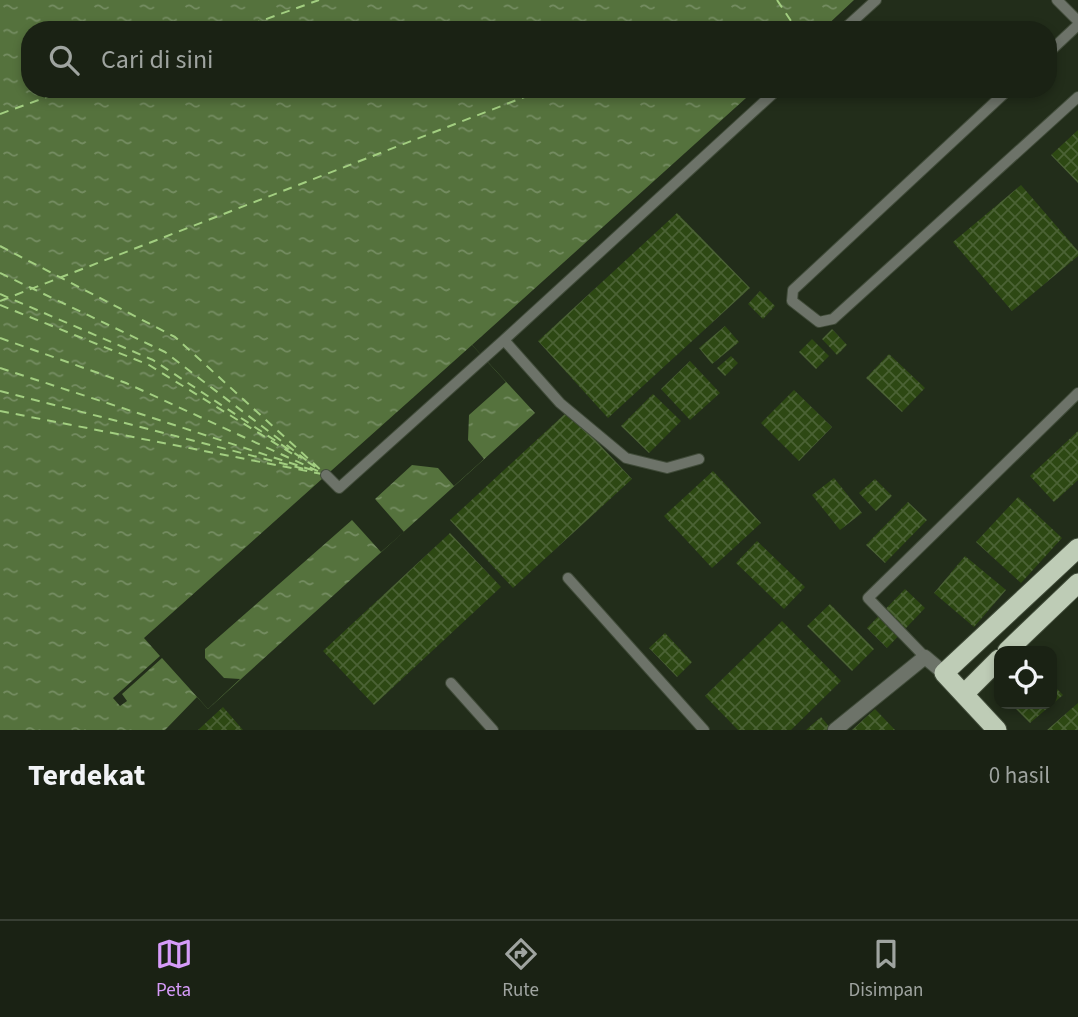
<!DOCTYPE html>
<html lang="id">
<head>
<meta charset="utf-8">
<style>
	:root { --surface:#1a2214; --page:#232a1d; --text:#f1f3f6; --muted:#9fa4a0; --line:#383f34; --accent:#d69bf9 }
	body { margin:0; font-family:"Source Sans 3",sans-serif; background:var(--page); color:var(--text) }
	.controls { position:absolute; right:21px; bottom:21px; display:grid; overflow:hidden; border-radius:14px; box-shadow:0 4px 10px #0003 }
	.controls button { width:63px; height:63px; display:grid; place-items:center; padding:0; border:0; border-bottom:2px solid var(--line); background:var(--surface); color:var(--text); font:35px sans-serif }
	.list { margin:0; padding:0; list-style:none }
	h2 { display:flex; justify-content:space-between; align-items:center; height:91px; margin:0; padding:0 28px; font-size:30px }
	h2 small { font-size:23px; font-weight:400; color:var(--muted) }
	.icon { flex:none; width:38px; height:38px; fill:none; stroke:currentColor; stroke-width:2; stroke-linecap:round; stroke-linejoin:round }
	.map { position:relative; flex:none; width:1078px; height:730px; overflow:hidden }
	.search { position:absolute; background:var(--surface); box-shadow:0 4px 10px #0003; left:21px; right:21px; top:21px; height:77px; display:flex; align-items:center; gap:18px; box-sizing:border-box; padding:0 24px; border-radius:28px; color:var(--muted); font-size:26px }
	.sheet { height:189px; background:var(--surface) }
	nav { display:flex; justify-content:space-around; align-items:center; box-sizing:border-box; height:98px; border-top:2px solid var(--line); background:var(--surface); font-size:19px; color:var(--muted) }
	nav a { display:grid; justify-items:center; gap:4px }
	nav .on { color:var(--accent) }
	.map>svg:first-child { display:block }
	.water { fill:url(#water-ripples) }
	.pier { fill:#222d1a }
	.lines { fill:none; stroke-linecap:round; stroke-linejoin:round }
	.ferry { stroke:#a2ce80; stroke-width:2; stroke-dasharray:9 7; stroke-linecap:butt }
	.building { fill:url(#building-cross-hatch) }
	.service-casing { stroke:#404b39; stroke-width:12 }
	.minor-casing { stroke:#404b39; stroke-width:16 }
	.trunk-casing { stroke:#404b39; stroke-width:21 }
	.service { stroke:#6d7369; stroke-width:10 }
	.minor { stroke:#6d7369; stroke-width:14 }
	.trunk { stroke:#beccb6; stroke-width:19 }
</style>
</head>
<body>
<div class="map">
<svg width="1078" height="730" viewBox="0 0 1078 730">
	<defs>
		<pattern id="water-ripples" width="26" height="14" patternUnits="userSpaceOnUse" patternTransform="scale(1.75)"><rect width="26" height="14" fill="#55723d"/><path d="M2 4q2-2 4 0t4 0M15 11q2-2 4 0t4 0" fill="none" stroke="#758d62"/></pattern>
		<pattern id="building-cross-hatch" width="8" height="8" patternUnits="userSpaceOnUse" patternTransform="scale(1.75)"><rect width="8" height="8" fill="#2d4813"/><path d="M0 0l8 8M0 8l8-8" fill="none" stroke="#4b6235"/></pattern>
	</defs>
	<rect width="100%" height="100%" fill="#222d1a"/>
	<path class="water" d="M0 0H854L822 30H30V89H756L472 345 535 413 208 709 197 697 165 730H0Z"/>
	<path class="pier" d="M472 345 506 382 469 415 468 440 484 459 454 486 438 468 412 465 375 499 404 532 381 552 352 520 205 649V658L224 678 240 679 208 709 162 658 122 694 127 701 120 706 113 698 160 656 144 638Z"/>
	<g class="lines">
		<path class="ferry" d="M777 0 797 30
			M236 30 319 0
			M0 114 69 89
			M0 246 175 337 323 472
			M0 273 165 352 314 466
			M0 294 153 360 320 470
			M0 301 545 89
			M0 305 149 365 299 458
			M0 338 126 383 322 473
			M0 368 315 471
			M0 391 308 470
			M0 411 322 474"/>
	</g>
	<path class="building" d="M1078 130V183L1051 155Z
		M1021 185 1078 251V256L1012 311 953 242Z
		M677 213 750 288 608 418 538 341Z
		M760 291 775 306 763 319 748 304Z
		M725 326 739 342 712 364 699 348Z
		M832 329 847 345 837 355 822 339Z
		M812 339 829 356 816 369 799 352Z
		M889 354 925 388 902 412 866 378Z
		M731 356 738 363 725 376 717 368Z
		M690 361 720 393 690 420 661 389Z
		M794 390 832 427 799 461 761 423Z
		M653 394 681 421 649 453 621 426Z
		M568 411 632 479 513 588 450 520Z
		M1078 431V480L1054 502 1030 476Z
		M713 471 761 523 712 568 664 516Z
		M834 478 862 513 840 530 812 495Z
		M875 479 892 496 876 511 859 493Z
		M1018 497 1062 538 1021 583 976 542Z
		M908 502 927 520 885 563 866 545Z
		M450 533 501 587 374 705 323 651Z
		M757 541 805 587 784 609 736 563Z
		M965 556 1006 590 974 627 934 593Z
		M905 589 925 608 887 648 867 628Z
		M830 604 874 649 852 671 807 626Z
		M782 621 841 681 791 730H738L705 696Z
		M665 633 692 662 677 677 649 648Z
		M1052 684 1063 695 1030 723 1011 704H1052Z
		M1078 703V730H1047Z
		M223 707 243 730H198Z
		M875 709 895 730H852Z
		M821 717 832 730H806Z"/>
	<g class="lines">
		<defs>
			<path id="service" d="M1057 0 1078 21
				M843 30 876 0
				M1048 53 1078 25
				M1009 89 793 290 792 301 819 322 833 319 1078 97
				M699 459 667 468 626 458 560 403 504 340 778 89
				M326 475 339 488 504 340
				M568 578 704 730
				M925 657 868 598 1078 393
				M451 683 493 730"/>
			<path id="minor" d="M835 730 925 657 944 673"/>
			<path id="trunk" d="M1007 651 1078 583
				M964 694 999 659
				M997 730 944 673 1078 548"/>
		</defs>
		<use href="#service" class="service-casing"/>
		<use href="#minor" class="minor-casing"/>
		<use href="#trunk" class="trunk-casing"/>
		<use href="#service" class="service"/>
		<use href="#minor" class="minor"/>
		<use href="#trunk" class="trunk"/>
	</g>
</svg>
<div class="controls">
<button><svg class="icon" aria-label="locate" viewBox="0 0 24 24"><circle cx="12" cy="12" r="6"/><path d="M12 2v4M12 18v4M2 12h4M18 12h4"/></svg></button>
</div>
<div class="search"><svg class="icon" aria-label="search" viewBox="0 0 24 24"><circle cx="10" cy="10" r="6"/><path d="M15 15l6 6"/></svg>Cari di sini</div>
</div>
<section class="sheet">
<h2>Terdekat<small>0 hasil</small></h2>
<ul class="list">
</ul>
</section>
<nav>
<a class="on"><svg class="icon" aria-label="map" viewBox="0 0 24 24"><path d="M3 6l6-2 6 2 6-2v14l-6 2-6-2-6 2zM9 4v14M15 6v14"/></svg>Peta</a>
<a><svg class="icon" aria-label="directions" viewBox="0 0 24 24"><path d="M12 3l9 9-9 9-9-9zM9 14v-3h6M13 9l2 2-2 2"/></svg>Rute</a>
<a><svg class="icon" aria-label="saved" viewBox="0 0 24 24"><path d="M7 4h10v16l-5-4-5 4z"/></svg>Disimpan</a>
</nav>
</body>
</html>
